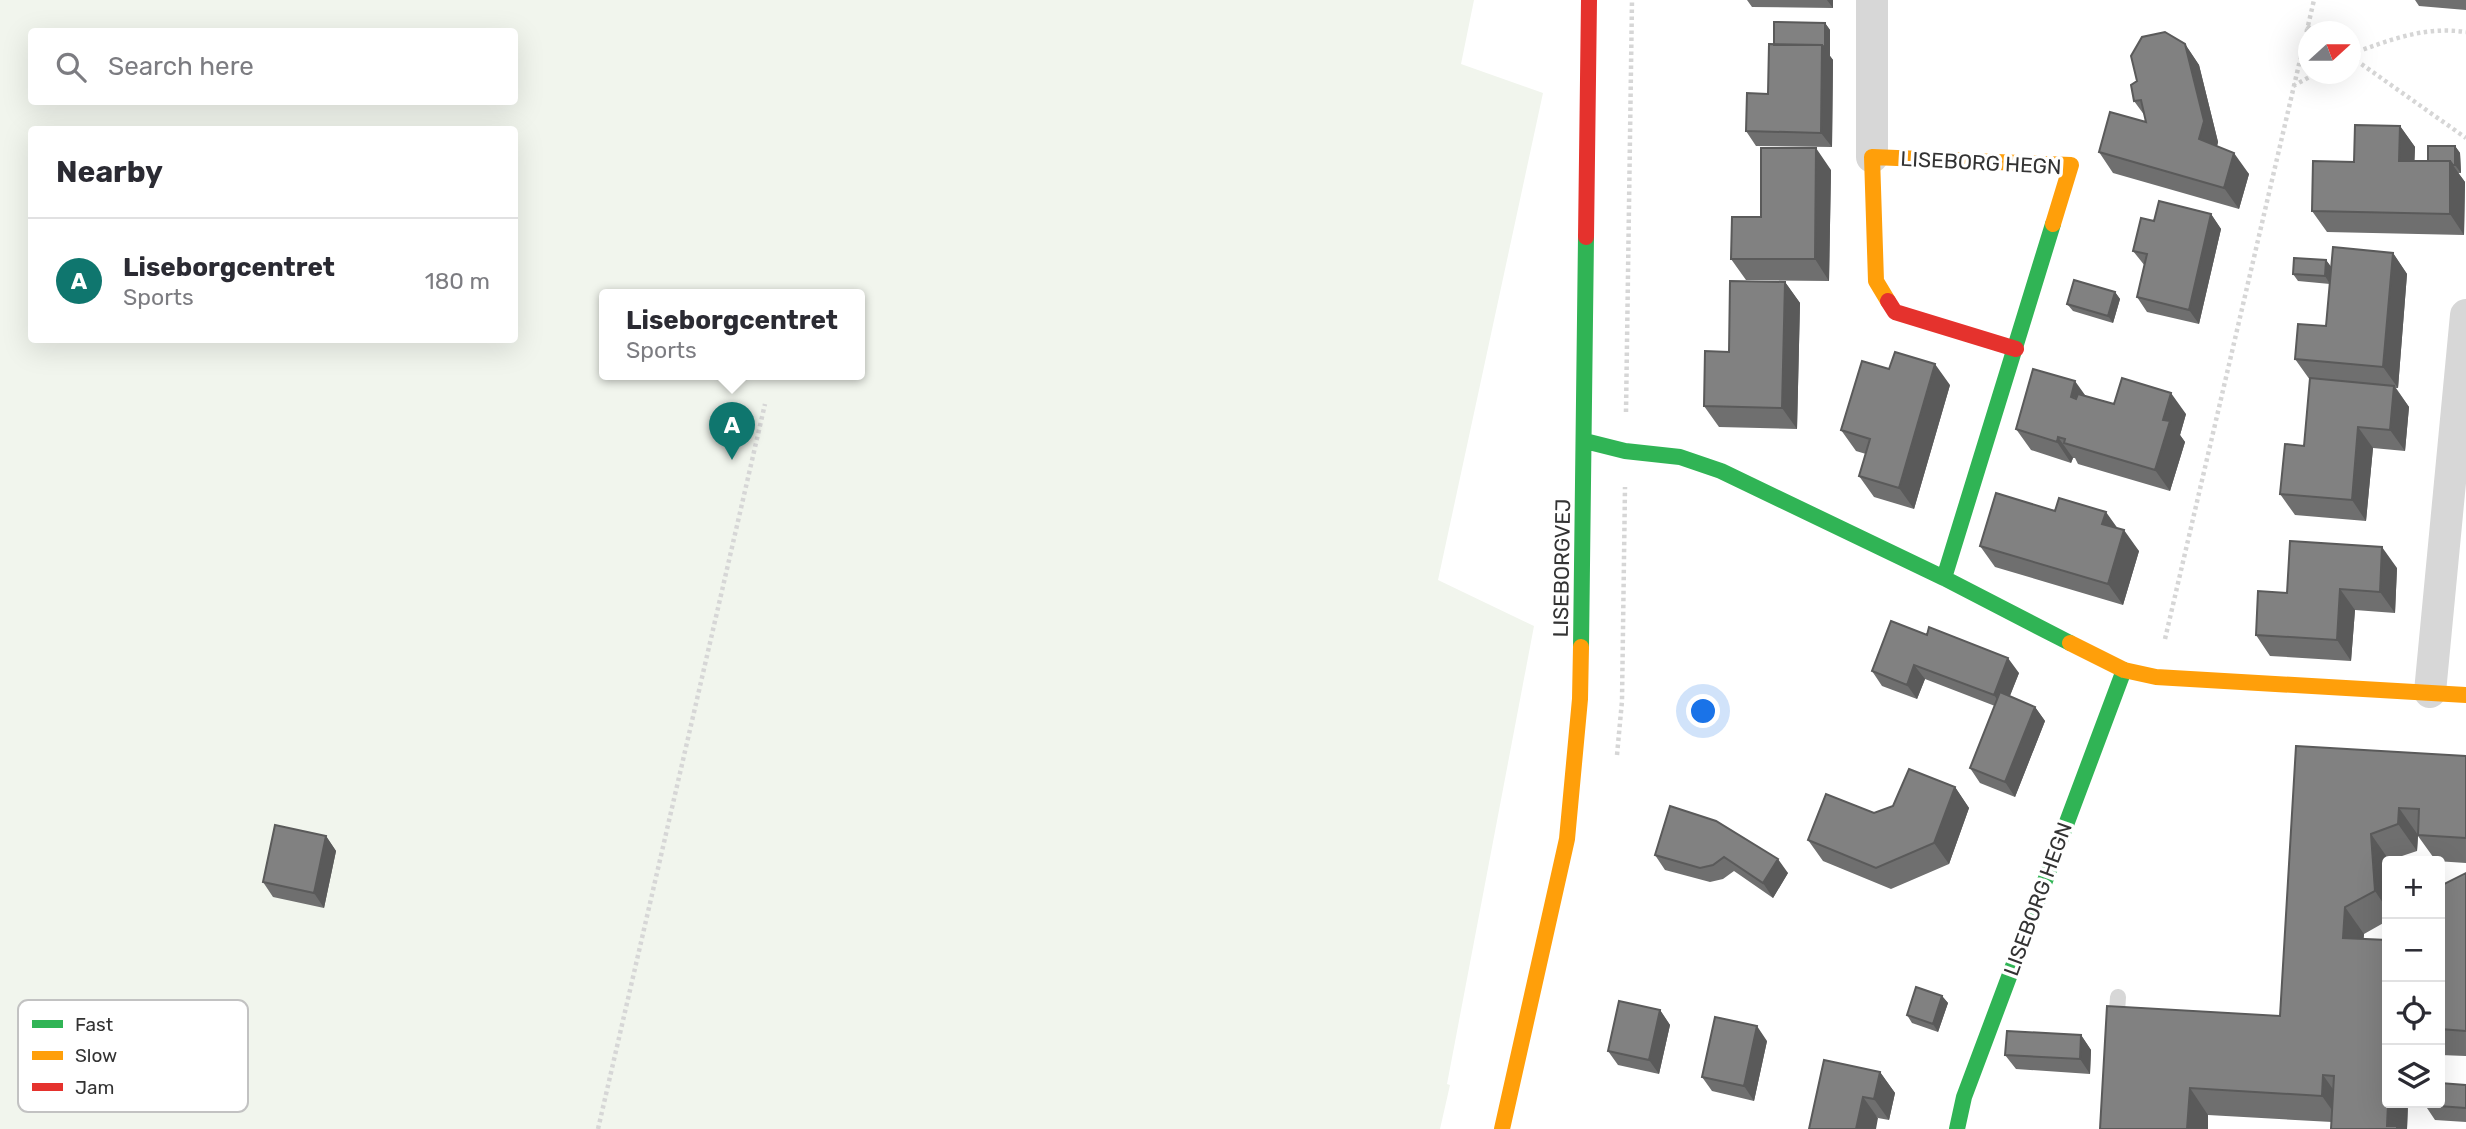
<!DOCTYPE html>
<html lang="en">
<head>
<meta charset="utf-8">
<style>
	:root { --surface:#fff; --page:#f2f2f3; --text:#2b2b33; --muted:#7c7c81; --line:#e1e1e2; --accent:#0f766e }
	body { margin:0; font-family:Rubik,sans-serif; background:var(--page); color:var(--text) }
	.controls { position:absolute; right:21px; bottom:21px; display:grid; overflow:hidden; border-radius:7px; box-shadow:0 7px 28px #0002 }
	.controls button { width:63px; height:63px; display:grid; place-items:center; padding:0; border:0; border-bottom:2px solid var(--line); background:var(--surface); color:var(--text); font:35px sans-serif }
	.compass { position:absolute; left:2298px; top:21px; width:63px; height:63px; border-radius:50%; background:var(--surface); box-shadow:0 7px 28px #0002; rotate:69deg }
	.you { position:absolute; left:1704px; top:712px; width:24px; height:24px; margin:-18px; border:5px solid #fff; border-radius:50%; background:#1a73e8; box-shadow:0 0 0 10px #1a73e833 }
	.badge { display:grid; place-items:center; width:46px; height:46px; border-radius:50%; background:var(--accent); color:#fff; font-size:23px; font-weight:700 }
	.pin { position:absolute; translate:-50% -58px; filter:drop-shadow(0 2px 4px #0008) }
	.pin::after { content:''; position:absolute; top:37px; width:24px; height:21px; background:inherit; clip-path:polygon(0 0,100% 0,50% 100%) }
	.popup { position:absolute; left:599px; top:289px; width:266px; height:91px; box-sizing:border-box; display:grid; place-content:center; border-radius:7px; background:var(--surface); filter:drop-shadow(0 2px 5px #0005); font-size:23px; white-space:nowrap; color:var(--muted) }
	.popup b { font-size:26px; color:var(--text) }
	.popup::after { content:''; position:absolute; left:50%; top:100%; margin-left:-14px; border:14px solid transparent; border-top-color:var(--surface) }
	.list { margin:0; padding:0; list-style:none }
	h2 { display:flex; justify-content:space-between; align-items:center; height:91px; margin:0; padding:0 28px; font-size:30px }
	h2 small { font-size:23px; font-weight:400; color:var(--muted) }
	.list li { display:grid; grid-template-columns:46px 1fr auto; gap:21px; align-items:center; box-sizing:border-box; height:126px; padding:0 28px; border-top:2px solid var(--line) }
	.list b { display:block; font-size:26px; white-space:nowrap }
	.list p { margin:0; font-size:23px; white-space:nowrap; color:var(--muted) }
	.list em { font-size:23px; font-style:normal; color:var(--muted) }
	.icon { flex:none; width:38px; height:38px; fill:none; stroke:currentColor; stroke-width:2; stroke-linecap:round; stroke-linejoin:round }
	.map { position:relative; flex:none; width:2466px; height:1129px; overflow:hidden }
	.search { position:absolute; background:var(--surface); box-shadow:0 7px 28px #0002; left:28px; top:28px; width:490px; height:77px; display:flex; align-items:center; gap:18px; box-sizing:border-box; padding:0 24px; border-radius:7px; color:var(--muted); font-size:26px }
	.panel { position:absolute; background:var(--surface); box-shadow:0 7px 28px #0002; left:28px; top:126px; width:490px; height:217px; border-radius:7px }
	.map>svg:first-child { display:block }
	.green { fill:#f1f5ed; fill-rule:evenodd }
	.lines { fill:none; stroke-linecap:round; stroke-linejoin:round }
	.path { stroke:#d6d6d6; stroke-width:4.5; stroke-dasharray:3.5 3.5; stroke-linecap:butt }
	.lane { stroke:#d7d7d7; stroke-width:16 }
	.street { stroke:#d7d7d7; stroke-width:32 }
	.fast { stroke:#30b455; stroke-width:16 }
	.slow { stroke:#ff9f0a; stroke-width:16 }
	.jam { stroke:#e5322d; stroke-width:16 }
	.wall { fill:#6f6f6f }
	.shaded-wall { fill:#5a5a5a }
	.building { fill:#818181; stroke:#5a5a5a; stroke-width:2 }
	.labels { text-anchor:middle; stroke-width:7; stroke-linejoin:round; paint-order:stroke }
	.street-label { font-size:21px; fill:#333; stroke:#fff }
	.key { fill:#fff; stroke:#c2c2c2; stroke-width:2 }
	.key-label { font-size:19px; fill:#333 }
</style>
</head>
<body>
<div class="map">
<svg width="2466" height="1129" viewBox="0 0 2466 1129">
	<rect width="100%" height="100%" fill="#fff"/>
	<path class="green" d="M0 0H1474L1461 64 1543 93 1438 580 1534 626 1447 1084 1450 1085 1440 1129H0ZM32 32H514V102H32ZM32 130H514V340H32ZM604 294H860V374H604Z"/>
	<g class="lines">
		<path class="path" d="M2307 26 2315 32
			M2350 54C2391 40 2423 26 2466 32
			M2350 56 2466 138
			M2293 86 2315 74
			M1626 412 1632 0
			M2165 639 2314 0
			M1617 755 1622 701 1625 487
			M598 1129 765 404"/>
		<path class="lane" d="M2116 1026 2118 997"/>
		<path class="street" d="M1872 157V0
			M2430 692 2466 315"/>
		<path class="fast" d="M1585 441 1625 451 1680 457 1721 471 1944 578 2070 643
			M1944 578 2053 224
			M1581 647 1586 237
			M1957 1129 1964 1097 2124 670"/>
		<path class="slow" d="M1888 301 1876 281 1872 157 2071 165 2053 224
			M2070 643 2124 670 2156 677 2466 695
			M1502 1129 1567 839 1580 699 1581 647"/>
		<path class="jam" d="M1586 237 1589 0
			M1888 301 1895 312 2016 349"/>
	</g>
	<path class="wall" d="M1747 0H1833V8L1752 7Z
		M2415 0H2466V10L2419 6Z
		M1825 23 1830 30V56L1833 60 1832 147 1756 146 1746 131 1768 94 1774 45Z
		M2185 44 2199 65 2218 142 2217 146 2249 174 2239 209 2113 173 2099 152 2146 122 2145 116 2134 101 2137 81Z
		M2400 126 2415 147 2414 161H2428L2455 146 2460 153 2461 173H2458L2465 182 2464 235 2327 232 2312 211 2354 162Z
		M1831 170 1829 281 1746 280 1731 259 1761 217Z
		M2211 214 2221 229 2199 324 2147 312 2137 297 2145 266 2133 251 2154 221Z
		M2393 253 2407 274 2398 388H2396L2409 407 2405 451 2373 448 2366 521 2295 515 2280 494 2304 446 2310 380 2295 359 2326 326 2330 284 2298 281 2293 274 2326 260 2331 267Z
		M1785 282 1800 303 1797 429 1719 427 1704 406 1729 352Z
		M2115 292 2120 299 2113 323 2073 311 2067 304Z
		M1950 385 1914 509 1874 497 1859 476 1866 454 1856 451 1841 430Z
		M2086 396 2114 404 2186 414 2180 435 2185 442 2170 491 2078 464 2075 458H2073L2071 463 2031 450 2016 429Z
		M2055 511 2139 551 2123 605 1995 567 1980 546Z
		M2397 568 2395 613 2355 610 2351 661 2270 656 2256 635 2287 593Z
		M1891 621 2019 673 2010 696 2035 707 2045 721 2015 797 1980 783 1970 768 1995 706 1925 679 1917 699 1882 686 1872 671Z
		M2296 746 2466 756V863L2436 861 2418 836 2417 851 2387 861V921L2364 934 2363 939 2387 1103H2408L2407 1129 2332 1122 2208 1115V1129H2100L2280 1016Z
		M1955 787 1969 808 1949 864 1891 889 1823 861 1808 840 1874 813Z
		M1670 806 1788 873 1773 898 1734 871 1723 879 1710 882 1665 870 1655 855Z
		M326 836 336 851 324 908 273 897 263 882Z
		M2466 873V1056L2440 1055V944L2444 942Z
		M1942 996 1948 1003 1938 1032 1912 1023 1907 1015Z
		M1660 1010 1670 1025 1659 1074 1618 1065 1608 1051Z
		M2081 1035 2091 1050 2090 1074 2016 1069 2005 1055Z
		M1767 1041 1754 1101 1712 1091 1702 1077Z
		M1824 1060 1880 1072 1895 1093 1889 1120 1878 1118Z
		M2466 1085V1122L2435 1120 2425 1105Z"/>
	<path class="shaded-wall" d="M1827 0H1833V8Z
		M1825 23 1830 30V56L1833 60 1832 147 1821 133 1822 45Z
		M2185 44 2199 65 2218 142 2214 160 2199 139Z
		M2400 126 2415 147 2414 182 2399 161Z
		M2455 146 2460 153 2461 173 2455 165Z
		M1816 148 1831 170 1829 281 1815 259Z
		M2234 153 2249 174 2239 209 2224 188Z
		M2450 161 2465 182 2464 235 2450 214Z
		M2211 214 2221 229 2199 324 2189 310Z
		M2393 253 2407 274 2398 388 2383 367Z
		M2326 260 2332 268 2330 284 2325 276Z
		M1785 282 1800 303 1797 429 1782 408Z
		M2115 292 2120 299 2113 323 2108 316Z
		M1935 364 1950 385 1914 509 1899 488Z
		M2075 381 2090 402 2071 397Z
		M2394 386 2409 407 2405 451 2390 430Z
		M2171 393 2186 414 2180 435 2185 442 2170 491 2155 470 2163 420Z
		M2358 427 2373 448 2366 521 2352 500Z
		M2058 437 2073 458 2071 463 2057 442Z
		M2106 512 2121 533 2102 524Z
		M2124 530 2139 551 2123 605 2108 584Z
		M2382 547 2397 568 2395 613 2380 592Z
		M2340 589 2355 610 2351 661 2337 640Z
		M2008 658 2019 673 2004 710 1994 695Z
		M1914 665 1925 679 1917 699 1907 685Z
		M2035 707 2045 721 2015 797 2005 782Z
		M1955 787 1969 808 1949 864 1934 843Z
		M2399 808 2418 835 2417 851 2398 824Z
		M2371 834 2389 860 2387 861V909L2375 891Z
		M326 836 336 851 324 908 314 893Z
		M1778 859 1788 873 1773 898 1763 883Z
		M2345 907 2364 934 2362 964 2343 938Z
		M1942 996 1948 1003 1938 1032 1933 1024Z
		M1660 1010 1670 1025 1659 1074 1649 1060Z
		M1757 1026 1767 1041 1754 1101 1744 1086Z
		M2081 1035 2091 1050 2090 1074 2080 1059Z
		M1880 1072 1895 1093 1889 1120 1874 1099Z
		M2323 1075 2342 1102 2341 1123 2322 1096Z
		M2190 1088 2208 1115V1129H2187Z
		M1863 1097 1878 1118 1876 1129H1856Z
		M2388 1103H2408L2407 1129H2389L2387 1126Z"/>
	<path class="building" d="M1774 22 1825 23V48L1822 45H1774Z
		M2165 32 2185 44 2204 121 2199 139 2234 153 2224 188 2099 152 2110 112 2146 122 2141 100 2134 101 2131 85 2137 81 2131 56 2142 37Z
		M1769 44 1822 45 1821 133 1746 131 1747 93 1768 94Z
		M2355 125 2400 126 2399 161H2450V214L2312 211 2313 161 2354 162Z
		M2428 146H2455V165H2453L2450 161H2428Z
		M1761 148H1816L1815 259H1731L1732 217H1761Z
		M2159 201 2211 214 2189 310 2137 297 2147 254 2133 251 2141 218 2154 221Z
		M2333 247 2393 253 2383 367 2295 359 2298 324 2326 326Z
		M2294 258 2326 260 2325 276 2293 274Z
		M2074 280 2115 292 2108 316 2067 304Z
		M1730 281 1785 282 1782 408 1704 406 1705 351 1729 352Z
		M1895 352 1935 364 1899 488 1859 476 1870 439 1841 430 1862 361 1889 369Z
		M2033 369 2075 381 2071 397 2076 399 2078 394 2114 404 2122 378 2171 393 2163 420 2170 421 2155 470 2064 443 2065 439 2058 437 2057 442 2016 429Z
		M2310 378 2394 386 2390 430 2358 427 2352 500 2280 494 2285 444 2304 446Z
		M1996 493 2055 511 2059 498 2106 512 2102 524 2124 530 2108 584 1980 546Z
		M2290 541 2382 547 2380 592 2340 589 2337 640 2256 635 2258 591 2287 593Z
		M1891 621 1927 635 1929 627 2008 658 1994 695 1914 665 1907 685 1872 671Z
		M2000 692 2035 707 2005 782 1970 768Z
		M2296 746 2466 756V838L2418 835 2419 809 2399 808 2398 824 2371 834 2375 891 2345 907 2343 938 2387 940 2388 1103 2387 1126H2397V1129H2331L2334 1076 2323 1075 2322 1096 2190 1088 2187 1129H2100L2107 1006 2280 1016Z
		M1909 769 1955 787 1934 843 1876 868 1808 840 1826 794 1874 813 1893 806Z
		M1670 806 1716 821 1778 859 1763 883 1724 857 1713 865 1700 868 1655 855Z
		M275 825 326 836 314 893 263 882Z
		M2466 873V1031L2440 1029V944L2444 942 2442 885Z
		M1916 987 1942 996 1933 1024 1907 1015Z
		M1619 1001 1660 1010 1649 1060 1608 1051Z
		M1715 1017 1757 1026 1744 1086 1702 1077Z
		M2007 1031 2081 1035 2080 1059 2005 1055Z
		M1824 1060 1880 1072 1874 1099 1863 1097 1856 1129H1809Z
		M2440 1083 2466 1085V1108L2425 1105V1103H2440Z"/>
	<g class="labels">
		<g class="street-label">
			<text transform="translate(1981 163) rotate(3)" y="7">LISEBORG HEGN</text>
			<text transform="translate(1562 568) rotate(-89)" y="7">LISEBORGVEJ</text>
			<text transform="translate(2038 899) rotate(-70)" y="7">LISEBORG HEGN</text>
		</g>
	</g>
	<rect x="18" y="1000" width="230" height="112" rx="10" class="key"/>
	<rect x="32" y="1020" width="31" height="8" fill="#30b455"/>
	<rect x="32" y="1051" width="31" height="9" fill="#ff9f0a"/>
	<rect x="32" y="1083" width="31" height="8" fill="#e5322d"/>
	<g class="key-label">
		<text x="75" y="1031">Fast</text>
		<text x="75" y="1062">Slow</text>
		<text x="75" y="1094">Jam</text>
	</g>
</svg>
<div class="controls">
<button>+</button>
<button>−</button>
<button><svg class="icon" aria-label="locate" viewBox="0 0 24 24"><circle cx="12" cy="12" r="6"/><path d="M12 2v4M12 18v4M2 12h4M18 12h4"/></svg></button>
<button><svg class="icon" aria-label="layers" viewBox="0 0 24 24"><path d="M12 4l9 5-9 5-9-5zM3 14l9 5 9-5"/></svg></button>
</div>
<svg class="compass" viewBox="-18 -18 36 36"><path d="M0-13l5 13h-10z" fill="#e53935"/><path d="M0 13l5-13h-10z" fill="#7c7c81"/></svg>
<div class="you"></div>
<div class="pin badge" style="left:732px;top:460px">A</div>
<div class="popup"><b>Liseborgcentret</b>Sports</div>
<div class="search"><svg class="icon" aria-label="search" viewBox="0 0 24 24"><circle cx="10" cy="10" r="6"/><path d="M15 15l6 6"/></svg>Search here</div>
<section class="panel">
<h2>Nearby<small></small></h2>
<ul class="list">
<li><span class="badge">A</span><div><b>Liseborgcentret</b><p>Sports</p></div><em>180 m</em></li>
</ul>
</section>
</div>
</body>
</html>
